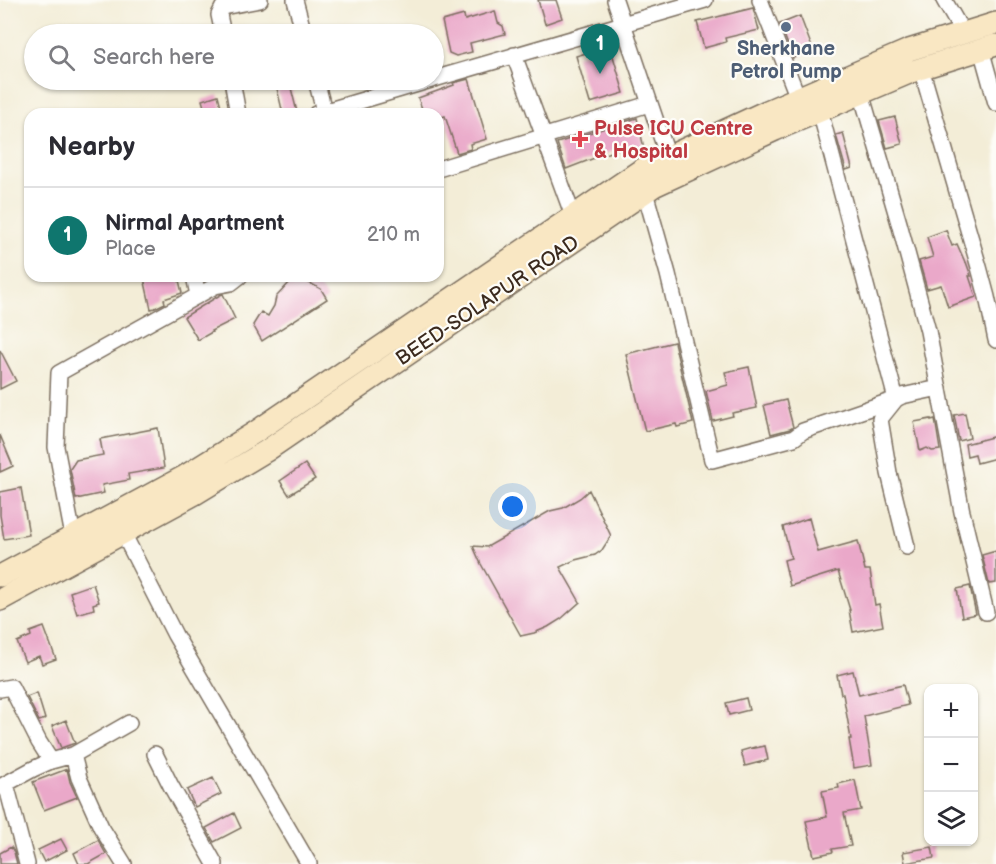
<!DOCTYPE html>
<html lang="en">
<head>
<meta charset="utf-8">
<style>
	:root { --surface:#fff; --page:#f7f7f7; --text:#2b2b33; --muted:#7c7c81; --line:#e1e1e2; --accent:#0f766e }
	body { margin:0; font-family:"Balsamiq Sans",sans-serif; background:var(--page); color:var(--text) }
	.controls { position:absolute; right:18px; bottom:18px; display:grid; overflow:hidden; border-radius:12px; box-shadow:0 2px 4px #0004 }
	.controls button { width:54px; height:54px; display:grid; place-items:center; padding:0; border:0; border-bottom:2px solid var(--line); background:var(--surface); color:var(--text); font:30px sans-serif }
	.you { position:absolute; left:513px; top:507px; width:21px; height:21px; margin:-15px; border:4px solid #fff; border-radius:50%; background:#1a73e8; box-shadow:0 0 0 9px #1a73e833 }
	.badge { display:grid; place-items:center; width:39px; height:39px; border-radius:50%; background:var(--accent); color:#fff; font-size:20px; font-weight:700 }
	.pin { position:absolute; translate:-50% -50px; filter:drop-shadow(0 2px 3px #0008) }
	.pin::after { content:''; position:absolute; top:32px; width:21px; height:18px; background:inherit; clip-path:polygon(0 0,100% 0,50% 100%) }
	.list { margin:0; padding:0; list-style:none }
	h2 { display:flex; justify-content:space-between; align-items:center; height:78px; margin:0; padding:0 24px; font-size:26px }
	h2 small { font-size:20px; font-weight:400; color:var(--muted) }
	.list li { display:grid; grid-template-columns:39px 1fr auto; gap:18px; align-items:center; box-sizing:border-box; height:96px; padding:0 24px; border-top:2px solid var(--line) }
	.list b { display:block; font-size:22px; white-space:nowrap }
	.list p { margin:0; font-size:20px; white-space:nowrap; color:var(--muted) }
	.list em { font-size:20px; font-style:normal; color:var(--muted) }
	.icon { flex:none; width:33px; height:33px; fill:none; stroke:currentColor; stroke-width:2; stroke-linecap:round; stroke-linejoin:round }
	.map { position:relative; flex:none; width:996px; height:864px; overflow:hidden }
	.search { position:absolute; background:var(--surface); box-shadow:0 2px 4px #0004; left:24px; top:24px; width:420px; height:66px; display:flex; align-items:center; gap:15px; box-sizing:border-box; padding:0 21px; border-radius:33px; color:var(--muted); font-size:22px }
	.panel { position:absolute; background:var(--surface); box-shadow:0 2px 4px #0004; left:24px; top:108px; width:420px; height:174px; border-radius:18px }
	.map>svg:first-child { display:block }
	.building { fill:#eaa8c9 }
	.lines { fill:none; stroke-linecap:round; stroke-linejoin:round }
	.minor-casing { stroke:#7b6e5f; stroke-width:18 }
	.secondary-casing { stroke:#7b6e5f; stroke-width:24 }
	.minor { stroke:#fff; stroke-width:15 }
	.secondary { stroke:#f9e7c3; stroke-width:21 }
	.service-dot { fill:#5c6f8a; stroke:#fdfcf7; stroke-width:2 }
	.health-dot { fill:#e0444e; stroke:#fdfcf7; stroke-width:2 }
	.labels { text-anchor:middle; stroke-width:4.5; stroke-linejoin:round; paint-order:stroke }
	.service-label { font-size:20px; font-weight:bold; fill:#4e5e75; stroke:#fdfcf7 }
	.health-label { font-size:20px; font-weight:bold; fill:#be3a42; stroke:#fdfcf7; text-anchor:start }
	.street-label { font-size:20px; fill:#3b2a1e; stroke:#fdfcf7 }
</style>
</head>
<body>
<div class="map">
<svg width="996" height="864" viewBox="0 0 996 864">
	<rect width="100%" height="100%" fill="#fdfcf7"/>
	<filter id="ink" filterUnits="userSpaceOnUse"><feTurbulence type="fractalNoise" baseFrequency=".0167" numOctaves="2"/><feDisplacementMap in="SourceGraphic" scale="12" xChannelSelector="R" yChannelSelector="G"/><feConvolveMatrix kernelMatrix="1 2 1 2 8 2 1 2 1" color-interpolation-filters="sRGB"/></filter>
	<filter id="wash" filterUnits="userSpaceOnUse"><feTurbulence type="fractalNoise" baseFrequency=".008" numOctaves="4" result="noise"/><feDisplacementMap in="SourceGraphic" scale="24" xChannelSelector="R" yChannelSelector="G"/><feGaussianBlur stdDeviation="1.35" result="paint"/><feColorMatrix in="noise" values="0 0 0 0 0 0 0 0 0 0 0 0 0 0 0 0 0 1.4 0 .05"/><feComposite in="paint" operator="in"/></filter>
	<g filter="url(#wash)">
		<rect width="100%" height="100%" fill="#f3edd7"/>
		<g id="blocks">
			<path class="building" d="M538 0H556L562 18 545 24Z
				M753 8 759 30 725 38 726 42 704 48 697 22Z
				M495 11 498 23 503 26 505 34 470 43 472 52 456 56 449 53 442 21 464 15 465 20Z
				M800 16 813 50 793 58 780 24Z
				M610 46 624 93 590 103 576 56Z
				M469 79 487 139 470 144 471 149 457 153 445 116 438 118V114H424L418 98 454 85 453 83Z
				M275 80H289L297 112 283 114Z
				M218 95 223 114H206L202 100Z
				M895 117 902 144 887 148 879 121Z
				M637 118 644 148 625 153 623 147 566 169 557 143Z
				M843 133 852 168 846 170 836 135Z
				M946 230 952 246 957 244 965 262H966L971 276H969L976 297 948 307 941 285 927 289 919 261 933 257 927 237Z
				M150 276H178L182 293 164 299 165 303 155 308 151 309 144 278Z
				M302 279 321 289 327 299 262 341 253 325 261 312 268 316 274 306 276 297 291 281Z
				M223 294 235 319 211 331 212 332 198 340 184 317 220 295Z
				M674 342 693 423 677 427 676 424 645 431 626 354Z
				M0 350 16 381 0 389Z
				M749 367 757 408 732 413 733 416 713 421 706 391 728 385 725 372Z
				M786 400 793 427 790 429 771 434 764 405Z
				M965 413 970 438 959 441 954 415Z
				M931 419V420L935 419 940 450 932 451 927 448 920 451 914 422Z
				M158 428 164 468 128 474 129 480 102 485 104 493 76 499 70 469 76 460 103 455 100 439Z
				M0 435 13 466 0 472Z
				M996 436V458L977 463 975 454 967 456 965 444Z
				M305 464 315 479 289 495 280 481Z
				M21 488 29 535 4 539 0 515V492Z
				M589 490 611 536 602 550 595 555 575 560 560 567 580 602 561 619 548 627 534 633 521 636 481 564 473 546 487 547 550 511 563 508 580 498Z
				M809 518 818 552 858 541 865 570H870L875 605 879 604 883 626 853 632 849 610H850L838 571 790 586 784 560 791 558 783 527Z
				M996 551V583L989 584 982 555Z
				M93 584 99 602 93 604 94 609 77 614 70 592Z
				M970 586 976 614 962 617 957 589Z
				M44 627 56 659 42 664 39 656 25 662 17 642 31 636 30 632Z
				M853 671 859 695 903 685 908 705 864 716 872 765 854 768 849 739H851L843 694H841L837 675Z
				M37 693 45 719 39 721 27 697Z
				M746 698 749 710 729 715 726 703Z
				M66 720 75 743 61 748 52 726Z
				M765 746 768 760 745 766 741 751 755 747V748Z
				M67 769 70 782 77 797 44 810 33 782Z
				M213 778 221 794 195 807 187 790Z
				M855 780 861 810 844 813 851 846 832 849 833 852 814 856 806 821 827 817 822 791 839 788 838 784Z
				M234 813 241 828 214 842 206 828Z
				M61 839 67 850 44 862 38 850Z
				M98 840 106 854 88 864H79L74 853Z
				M11 847 14 852 17 864H0V853Z
				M932 847 934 858 905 863 903 852Z"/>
		</g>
	</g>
	<g filter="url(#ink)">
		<use href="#blocks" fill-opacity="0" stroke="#7b6e5f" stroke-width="1.5"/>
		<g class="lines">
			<defs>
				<path id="minor" d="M295 0 304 34
					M615 0 668 157
					M760 0 798 98
					M944 0 963 33
					M223 34 219 15 223 7 260 0
					M981 49 996 103
					M514 55 573 216
					M921 68 979 267 987 297 996 340
					M434 79 705 0
					M232 80 238 114
					M316 80 324 111
					M861 93 899 223 928 331 962 512 986 612
					M820 111 896 399 902 396 939 388
					M316 114 431 80
					M438 169 649 104
					M645 192 668 274 712 460 794 438 803 431 896 399 880 419 889 473 907 547
					M194 276 198 295
					M123 533 175 635 309 864
					M73 536 56 447 59 373 215 286 231 283 240 276
					M0 689 11 687 39 742 51 761
					M155 754 171 786 215 864
					M73 755 79 778 101 827 124 864
					M6 784 27 864
					M0 787 33 769 51 761 73 755 129 723"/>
				<path id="secondary" d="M0 576 185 476 254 433 644 168 767 111 909 50 996 23
					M0 600 195 494 266 451 654 186 775 130 916 70 996 45"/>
			</defs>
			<use href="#minor" class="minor-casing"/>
			<use href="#secondary" class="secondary-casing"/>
			<use href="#minor" class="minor"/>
			<use href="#secondary" class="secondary"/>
		</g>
	</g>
	<circle class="service-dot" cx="786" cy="27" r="6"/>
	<path class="health-dot" d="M577 130h6v6h6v6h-6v6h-6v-6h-6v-6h6z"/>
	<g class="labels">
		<g class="service-label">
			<text x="786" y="55">Sherkhane<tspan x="786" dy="23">Petrol Pump</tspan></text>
		</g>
		<g class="health-label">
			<text x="594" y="135">Pulse ICU Centre<tspan x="594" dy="23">&amp; Hospital</tspan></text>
		</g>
		<g class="street-label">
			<text transform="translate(487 300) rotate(-34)" y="7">BEED-SOLAPUR ROAD</text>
		</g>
	</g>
</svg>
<div class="controls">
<button>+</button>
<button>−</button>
<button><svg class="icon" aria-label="layers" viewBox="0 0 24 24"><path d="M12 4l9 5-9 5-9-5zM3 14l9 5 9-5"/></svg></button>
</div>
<div class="you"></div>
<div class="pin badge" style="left:600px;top:74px">1</div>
<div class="search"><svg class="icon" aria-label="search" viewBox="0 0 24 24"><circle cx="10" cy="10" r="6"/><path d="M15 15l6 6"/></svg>Search here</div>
<section class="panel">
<h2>Nearby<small></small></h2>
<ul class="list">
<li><span class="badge">1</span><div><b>Nirmal Apartment</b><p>Place</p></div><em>210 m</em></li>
</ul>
</section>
</div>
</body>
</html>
